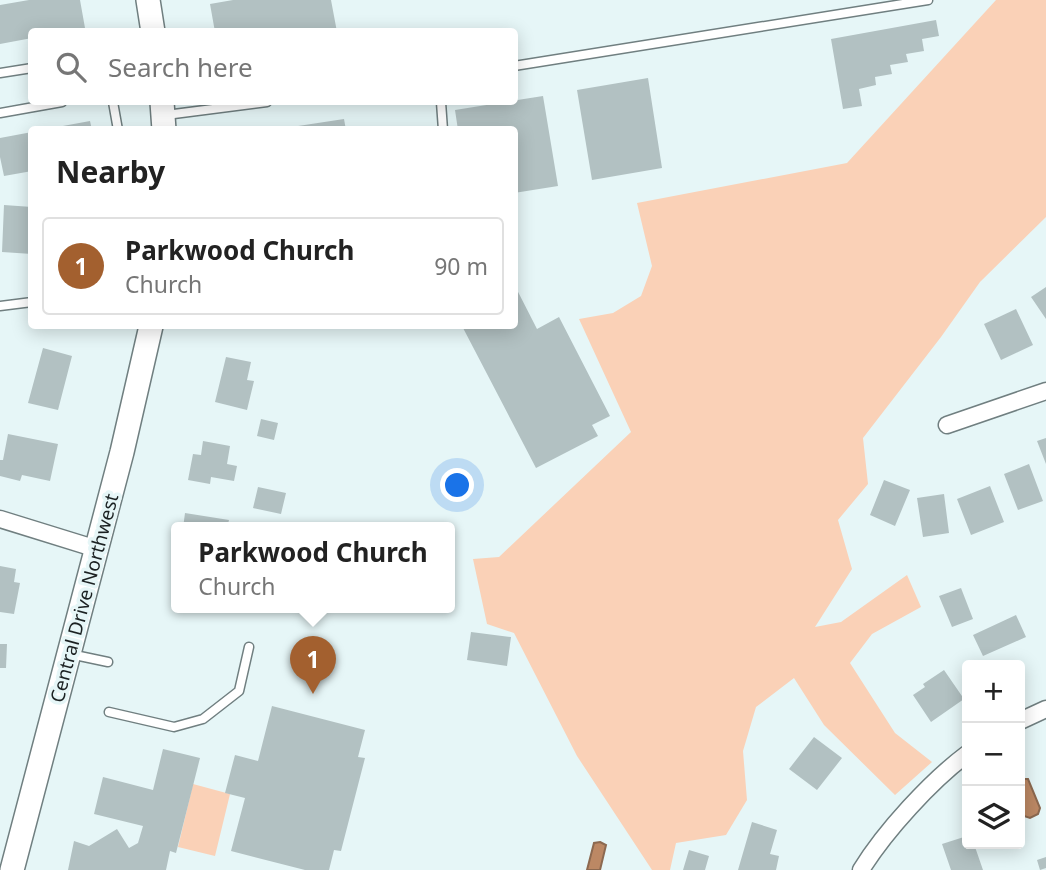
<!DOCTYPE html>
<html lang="en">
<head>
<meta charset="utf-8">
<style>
	:root { --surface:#fff; --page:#f6f6f6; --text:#222; --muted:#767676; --line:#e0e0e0; --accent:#a3602f }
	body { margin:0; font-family:"Noto Sans",sans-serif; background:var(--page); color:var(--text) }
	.controls { position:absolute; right:21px; bottom:21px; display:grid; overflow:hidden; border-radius:7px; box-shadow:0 4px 18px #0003 }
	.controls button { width:63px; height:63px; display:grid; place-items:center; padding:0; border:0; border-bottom:2px solid var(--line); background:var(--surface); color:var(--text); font:35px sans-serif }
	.you { position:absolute; left:458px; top:486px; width:24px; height:24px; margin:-18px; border:5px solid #fff; border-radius:50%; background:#1a73e8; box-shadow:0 0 0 10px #1a73e833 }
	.badge { display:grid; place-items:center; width:46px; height:46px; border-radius:50%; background:var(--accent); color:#fff; font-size:23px; font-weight:700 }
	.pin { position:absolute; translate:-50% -58px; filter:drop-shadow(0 2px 4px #0008) }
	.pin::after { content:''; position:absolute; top:37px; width:24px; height:21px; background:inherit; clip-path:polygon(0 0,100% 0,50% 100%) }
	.popup { position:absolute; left:171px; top:522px; width:284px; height:91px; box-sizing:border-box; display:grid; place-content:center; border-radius:7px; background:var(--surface); filter:drop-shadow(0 2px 5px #0005); font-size:23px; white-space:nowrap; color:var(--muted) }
	.popup b { font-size:26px; color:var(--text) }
	.popup::after { content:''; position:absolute; left:50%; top:100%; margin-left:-14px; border:14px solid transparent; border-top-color:var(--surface) }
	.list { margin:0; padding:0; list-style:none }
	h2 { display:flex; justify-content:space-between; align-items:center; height:91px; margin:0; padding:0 28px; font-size:30px }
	h2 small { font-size:23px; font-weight:400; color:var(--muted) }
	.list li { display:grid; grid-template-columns:46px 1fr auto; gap:21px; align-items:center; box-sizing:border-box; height:98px; margin:0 14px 14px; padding:0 14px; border:2px solid var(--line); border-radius:7px }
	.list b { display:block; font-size:26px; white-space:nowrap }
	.list p { margin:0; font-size:23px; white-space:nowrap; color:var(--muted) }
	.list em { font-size:23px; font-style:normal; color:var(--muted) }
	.icon { flex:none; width:38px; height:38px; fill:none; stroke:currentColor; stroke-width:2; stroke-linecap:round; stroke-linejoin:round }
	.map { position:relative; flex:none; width:1046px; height:870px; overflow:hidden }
	.search { position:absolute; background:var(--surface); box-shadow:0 4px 18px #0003; left:28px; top:28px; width:490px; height:77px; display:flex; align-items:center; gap:18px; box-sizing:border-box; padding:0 24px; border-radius:7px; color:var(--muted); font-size:26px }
	.panel { position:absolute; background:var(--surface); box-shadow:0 4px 18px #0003; left:28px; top:126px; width:490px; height:203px; border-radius:7px }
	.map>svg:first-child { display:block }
	.green { fill:#fad1b7 }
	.water { fill:#bc8864; stroke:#8c6950; stroke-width:2 }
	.building { fill:#b2c1c2 }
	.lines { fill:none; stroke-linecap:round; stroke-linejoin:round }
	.lane-casing { stroke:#707f80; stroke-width:11 }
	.street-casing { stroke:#707f80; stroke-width:19 }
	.secondary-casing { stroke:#707f80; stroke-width:26 }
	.lane { stroke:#fff; stroke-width:8 }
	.street { stroke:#fff; stroke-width:16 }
	.secondary { stroke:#fff; stroke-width:23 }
	.labels { text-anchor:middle; stroke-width:7; stroke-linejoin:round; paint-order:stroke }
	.street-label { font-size:19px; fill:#1b2122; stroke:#e6f6f7 }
</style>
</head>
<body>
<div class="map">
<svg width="1046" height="870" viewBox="0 0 1046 870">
	<rect width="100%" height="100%" fill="#e6f6f7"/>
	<path class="green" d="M996 0H1046V217L980 282 941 337 863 438 868 484 838 520 852 569 815 627 841 622 907 575 921 607 872 634 850 663 895 733 932 762 895 795 824 725 794 678 756 707 743 751 747 800 726 835 676 843 670 870H652L577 756 514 633 487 624 473 559 499 557 631 432 579 319 613 313 641 296 652 266 637 203 847 163Z
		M193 784 230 794 215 856 178 847Z"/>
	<path class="water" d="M1020 779H1028L1040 808 1038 814 1030 818 1024 816 1020 805Z
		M600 842 606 845 600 870H587L594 843Z"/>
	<path class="building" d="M29 0H80L85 28 67 32H32V38L0 44V5Z
		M233 0H331L337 32H215L210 4Z
		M936 20 939 36 922 39 924 51 906 54 908 62 890 65 892 74 875 77 876 85 859 89 862 106 843 109 831 39Z
		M648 78 662 168 592 180 577 90Z
		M543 96 558 186 514 193V130H458L455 110Z
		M344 119 346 130H285V128Z
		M90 121 92 130H52V128Z
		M32 132V171L4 176 0 157V138Z
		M4 205 32 207V254L2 252Z
		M514 284 537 329 559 317 610 416 592 425 598 436 536 468 462 326H514Z
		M1046 287V319L1031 297Z
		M1016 309 1033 345 1001 360 984 324Z
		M43 348 72 356 58 410 28 403Z
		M226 357 251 362 247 380 254 381 247 410 215 402Z
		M261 419 278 423 274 440 257 436Z
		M8 434 58 444 50 481 22 475 20 481 0 476V460H3Z
		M1046 438V464L1037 441Z
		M203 441 230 446 227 464 237 466 234 481 211 477 210 484 188 480 193 454 201 455Z
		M1029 464 1043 501 1018 510 1004 474Z
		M884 480 910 490 895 526 870 515Z
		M990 486 1004 522 971 535 957 499Z
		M258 487 286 493 281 514 253 508Z
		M944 494 949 533 923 537 917 498Z
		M185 513 229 520 227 528H183Z
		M0 566 16 569 14 582 20 583 14 614 0 612Z
		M961 588 973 619 952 627 939 596Z
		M1016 615 1026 637 983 656 973 635Z
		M471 632 511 637 507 666 467 660Z
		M0 644H7L6 668H0Z
		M944 670 964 699 931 722 913 695 925 687 923 684Z
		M272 706 365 730 358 757 365 758 341 851 334 850 329 870H305L231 851 245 798 225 793 235 755 258 761Z
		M814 737 842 758 817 790 789 769Z
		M163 749 200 758 176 853 170 851 166 870H68L74 841 89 846 117 829 129 848 138 843 143 826 94 814 103 777 153 790Z
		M752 822 777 830 770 854 779 856 776 870H738Z
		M967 836V844H974L983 870H951L942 844Z
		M689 850 709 856 705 870H683Z
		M1046 857V868L1040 870 1037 860Z"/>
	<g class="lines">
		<defs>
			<path id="lane" d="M514 66 928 0
				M0 73 32 68
				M113 102 118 130
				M441 102 443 130
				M0 113 62 102
				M166 115 267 102
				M0 306 32 302
				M70 654 108 662
				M109 712 174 727 203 719 239 691 249 647"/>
			<path id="street" d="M947 425 1046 391
				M0 519 97 549
				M1020 721 1046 709
				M861 870C885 831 931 781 967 754"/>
			<path id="secondary" d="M148 0 153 32
				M162 102 164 130
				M12 870 122 452 151 326"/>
		</defs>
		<use href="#lane" class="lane-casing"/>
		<use href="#street" class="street-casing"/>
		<use href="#secondary" class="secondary-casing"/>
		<use href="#lane" class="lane"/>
		<use href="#street" class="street"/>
		<use href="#secondary" class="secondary"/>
	</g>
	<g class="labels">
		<g class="street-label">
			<text transform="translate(84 598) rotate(-75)" y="7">Central Drive Northwest</text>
		</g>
	</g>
</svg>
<div class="controls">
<button>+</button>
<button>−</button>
<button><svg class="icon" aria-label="layers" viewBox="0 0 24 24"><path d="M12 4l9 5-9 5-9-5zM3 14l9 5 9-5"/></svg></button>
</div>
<div class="you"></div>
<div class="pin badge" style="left:313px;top:694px">1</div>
<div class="popup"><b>Parkwood Church</b>Church</div>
<div class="search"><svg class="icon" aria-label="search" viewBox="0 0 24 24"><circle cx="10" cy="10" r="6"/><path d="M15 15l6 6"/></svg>Search here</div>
<section class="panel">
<h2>Nearby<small></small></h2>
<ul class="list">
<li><span class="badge">1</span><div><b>Parkwood Church</b><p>Church</p></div><em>90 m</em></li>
</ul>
</section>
</div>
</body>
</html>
